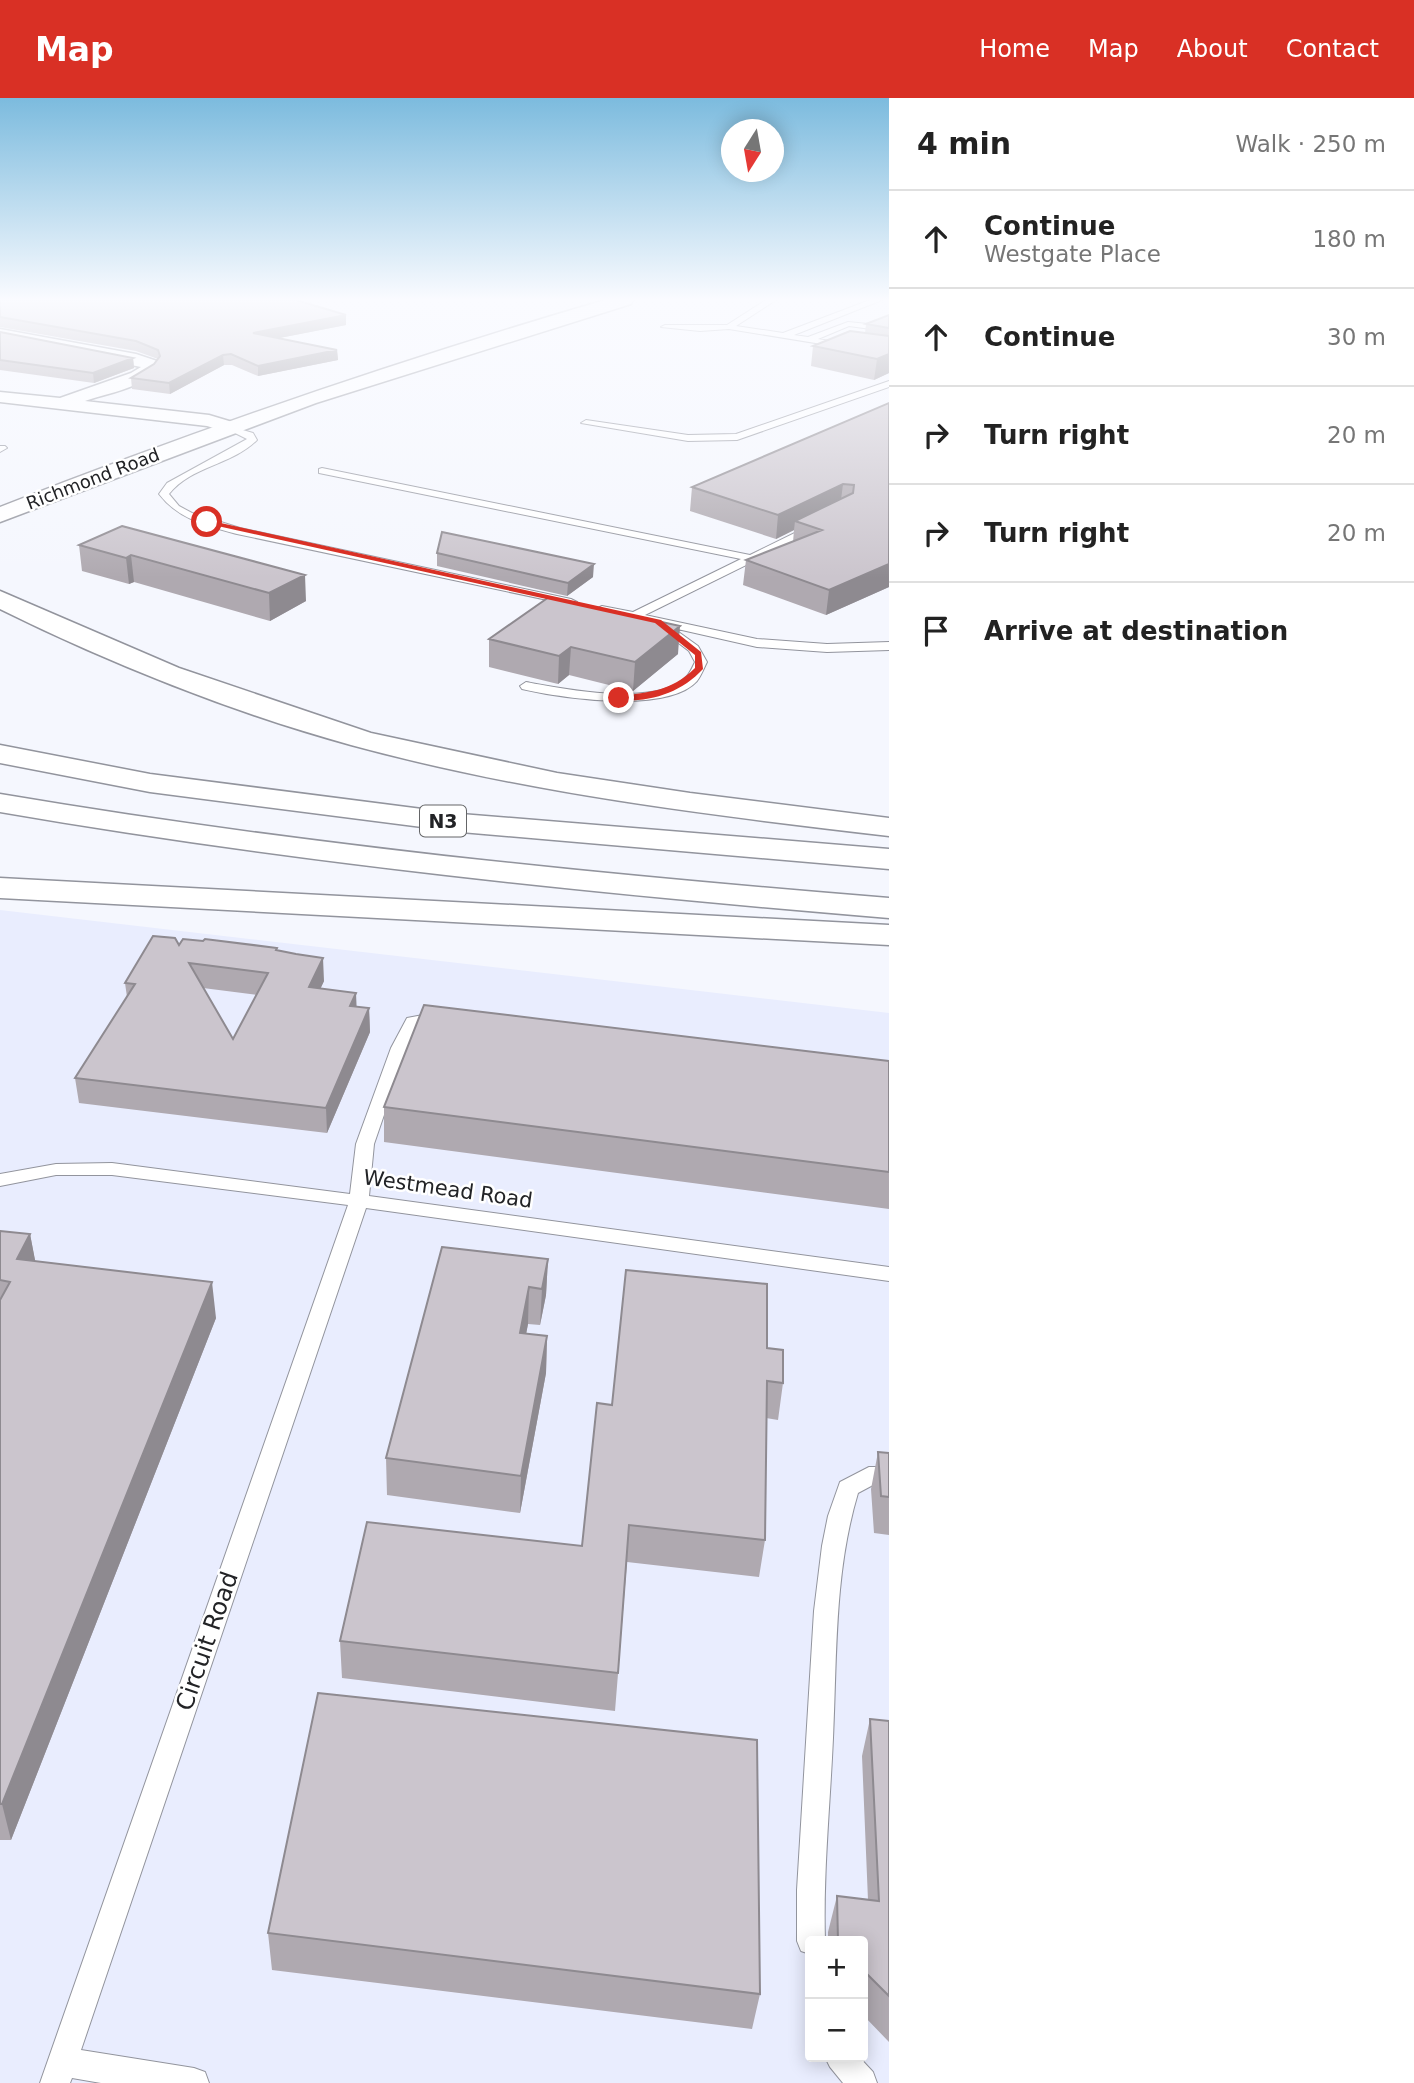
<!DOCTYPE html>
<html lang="en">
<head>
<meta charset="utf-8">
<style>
	:root { --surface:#fff; --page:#f2f2f2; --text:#222; --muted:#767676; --line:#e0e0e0; --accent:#d93025 }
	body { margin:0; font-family:"DejaVu Sans",sans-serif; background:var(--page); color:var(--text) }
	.controls { position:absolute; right:21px; bottom:21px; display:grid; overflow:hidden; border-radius:7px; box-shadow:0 4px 18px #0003 }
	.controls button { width:63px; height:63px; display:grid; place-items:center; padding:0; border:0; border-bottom:2px solid var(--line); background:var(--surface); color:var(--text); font:35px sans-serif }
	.compass { position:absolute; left:721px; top:21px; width:63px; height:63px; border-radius:50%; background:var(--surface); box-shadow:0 4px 18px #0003; rotate:191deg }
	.stop { position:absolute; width:21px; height:21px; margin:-16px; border:5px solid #d93025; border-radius:50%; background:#fff }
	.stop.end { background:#d93025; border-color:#fff; box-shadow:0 2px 7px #0008 }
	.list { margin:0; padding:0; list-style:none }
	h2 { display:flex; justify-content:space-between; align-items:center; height:91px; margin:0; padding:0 28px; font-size:30px }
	h2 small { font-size:23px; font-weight:400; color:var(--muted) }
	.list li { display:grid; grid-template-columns:46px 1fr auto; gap:21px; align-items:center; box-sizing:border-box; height:98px; padding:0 28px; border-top:2px solid var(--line) }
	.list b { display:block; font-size:26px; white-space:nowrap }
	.list p { margin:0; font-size:23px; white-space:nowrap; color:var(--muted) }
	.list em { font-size:23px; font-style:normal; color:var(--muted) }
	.icon { flex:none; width:38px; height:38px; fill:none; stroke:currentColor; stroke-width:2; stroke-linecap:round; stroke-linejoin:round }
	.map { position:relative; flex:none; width:889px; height:1985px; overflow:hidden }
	header { display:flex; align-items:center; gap:42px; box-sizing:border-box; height:98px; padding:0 35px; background:var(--accent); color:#fff }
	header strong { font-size:33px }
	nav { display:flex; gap:38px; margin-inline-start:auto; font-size:24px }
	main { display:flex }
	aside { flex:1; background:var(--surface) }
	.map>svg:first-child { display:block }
	.built { fill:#e9edfe; fill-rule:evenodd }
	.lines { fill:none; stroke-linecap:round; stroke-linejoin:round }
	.lane-casing { stroke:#92949d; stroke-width:2 }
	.street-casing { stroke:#92949d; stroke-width:3 }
	.highway-casing { stroke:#92949d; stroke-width:3 }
	.lane { fill:#fff; fill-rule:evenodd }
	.street { fill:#fff; fill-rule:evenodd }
	.highway { fill:#fff; fill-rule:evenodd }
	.wall { fill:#afa9b0; fill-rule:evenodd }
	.shaded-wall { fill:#8e8a90 }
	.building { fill:#cbc5cd; stroke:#8e8a90; stroke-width:2; fill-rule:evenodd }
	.route { fill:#d93025 }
	.labels { text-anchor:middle; stroke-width:5; stroke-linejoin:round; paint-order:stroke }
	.far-street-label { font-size:18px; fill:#222326; stroke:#fff }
	.shield { fill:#fff; stroke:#646567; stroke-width:2 }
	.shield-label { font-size:19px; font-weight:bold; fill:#222326 }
	.street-label { font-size:21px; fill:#222326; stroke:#fff }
	.near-street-label { font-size:24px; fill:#222326; stroke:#fff }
</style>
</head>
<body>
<header>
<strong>Map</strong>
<nav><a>Home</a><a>Map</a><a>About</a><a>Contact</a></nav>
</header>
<main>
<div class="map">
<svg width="889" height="1985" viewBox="0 0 889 1985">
	<rect width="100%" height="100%" fill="#f5f7fe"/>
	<path class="built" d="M0 812 889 915V1985H0ZM810 1843H863V1959H810Z"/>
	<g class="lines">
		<defs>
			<path id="lane" d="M766 202H776L736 228 783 235 870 202H882L794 237 808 239 848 224 878 227 881 231 870 237 866 235 871 231 849 228 818 241 889 253V257L729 231 700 233 661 229 665 227H727Z
				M889 283V289L737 342 688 343 581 325 586 322 688 337 736 336Z
				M229 328 253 335 257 342C232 367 191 368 169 396L179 408 192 415 240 430 571 501 577 504 571 507 237 436C207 428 178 421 159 396L167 385 247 341 229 332Z
				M0 348H5L7 350 0 354Z
				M322 370 750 457 809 428H817V432L645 517 757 541 827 546 889 544V552L827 554 757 549 673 530 698 548 707 564C704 570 701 578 697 583 667 616 561 600 522 591L520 588 526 584C564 591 658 610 687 578 690 575 693 568 695 564L689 553 659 530 658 527 596 511 602 508 633 514 741 461 319 375V371Z
				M439 914 447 919 445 923 419 928 407 950 374 1046 369 1098 889 1169V1183L366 1110 81 1952 194 1970 205 1974 209 1985H101L72 1980 70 1985H40L348 1107 112 1077H56L0 1088V1076L56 1066 112 1065 350 1096 356 1046 391 950 407 920Z
				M869 1369H889V1387H873L858 1395C834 1475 837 1557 833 1640 830 1708 823 1775 825 1843H810V1856L801 1853 797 1843V1792L814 1513 822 1448 828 1418 840 1384Z
				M825 1959H859L873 1974 877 1985H843L830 1969Z"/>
			<path id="street" d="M0 231 136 256 157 263 159 267C148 289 108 295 85 303L209 317 239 326 241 330 232 336 207 328 0 304V294L60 300 131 275 141 269 0 241Z"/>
			<path id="highway" d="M605 202H633L631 206 316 305 0 424V409C199 331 400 262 605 202Z
				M0 493 179 570 371 635 557 675 690 695 889 720V738C708 717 527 695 351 647 234 615 109 565 0 511Z
				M0 647 150 676 461 716 889 751V771L461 734 150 694 0 665Z
				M0 696C295 746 591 776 889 800V820C591 795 295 765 0 714Z
				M0 780 889 827V847L0 800Z"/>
		</defs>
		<use href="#lane" class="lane-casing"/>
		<use href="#street" class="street-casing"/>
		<use href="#highway" class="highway-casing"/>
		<use href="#lane" class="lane"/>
		<use href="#street" class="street"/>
		<use href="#highway" class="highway"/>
	</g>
	<path class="wall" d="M0 202 346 217V227L279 240 337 252 338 262 258 278 232 267H224L170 296 132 291 131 280 154 266 158 261 136 253 0 229Z
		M889 217V275L874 282 811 268 813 248 865 235 866 226Z
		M0 234 133 260 134 270 94 285 0 272Z
		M889 305V489L826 517 743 487 746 462 793 444 794 432 776 441 690 413 692 389Z
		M122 428 306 503 270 523 134 484 129 486 82 473 79 447Z
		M437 455 593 479 567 498 437 468Z
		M489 541 678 556 633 593 569 577 558 586 489 569Z
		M203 843 277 850V852L324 883 320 891 356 909 369 910 370 934 327 1035 79 1005 75 980 127 899 125 885 179 847ZM203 890 257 897 233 941Z
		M889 963V1111L384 1044V1009Z
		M0 1133 30 1136 35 1163 216 1220 11 1742H0Z
		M548 1161 546 1197 540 1227 528 1226 526 1236 547 1238 546 1275 520 1415 387 1397 386 1360Z
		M767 1250 783 1285 778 1322 766 1320 765 1442 759 1479 627 1464 615 1613 342 1580 340 1543 582 1448 612 1307Z
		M878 1354 889 1355V1437L874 1435 871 1391Z
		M870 1621 889 1623V1944L863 1917V1843H828V1834L837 1798 868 1802 862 1658Z
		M268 1835 760 1896 752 1931 272 1872Z"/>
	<path class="shaded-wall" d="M346 217V227L254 245 253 235Z
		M337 252 338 262 258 278V268Z
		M889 256V275L874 282 877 261Z
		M223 257 224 267 170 296 169 285Z
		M133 260 134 270 94 285 93 275Z
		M843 386 840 410 795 423 794 432 776 441 778 417Z
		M131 457 134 484 129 486 126 460Z
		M594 466 593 479 567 498 568 485Z
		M889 466V489L826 517 829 492Z
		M305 477 306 503 270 523 269 495Z
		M680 528 678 556 633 593 635 564Z
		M571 549 569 577 558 586 559 558Z
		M323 860 324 883 310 913 309 889Z
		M356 895 357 918 350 908Z
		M369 910 370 934 327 1035 326 1010Z
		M30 1136 37 1172 17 1161Z
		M548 1161 546 1197 540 1227 542 1191Z
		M212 1184 216 1220 11 1742 2 1706Z
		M529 1189 528 1226 519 1272 520 1235Z
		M547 1238 546 1275 520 1415 521 1378Z"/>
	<path class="building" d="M0 202H296L346 217 253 235 337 252 258 268 231 256 223 257 169 285 131 280 154 266 160 258 158 252 136 243 0 219Z
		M889 217V230L866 226Z
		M850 233 889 238V256L877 261 813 248Z
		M0 234 133 260 93 275 0 262Z
		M889 305V466L829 492 746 462 822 432 795 423 853 395 854 387 843 386 778 417 692 389Z
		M122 428 305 477 269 495 131 457 126 460 79 447Z
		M442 434 594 466 568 485 533 477 437 455Z
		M549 499 680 528 635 564 571 549 559 558 489 541Z
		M153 838 175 840 179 847 183 841 203 843 205 841 277 850 276 852 296 856 323 860 309 889 356 895 350 908 369 910 326 1010 75 980 135 886 125 885ZM189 865 268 875 233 941Z
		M424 907 889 963V1074L384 1009Z
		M0 1133 30 1136 17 1161 212 1184 2 1706H0V1202L10 1184 0 1182Z
		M442 1149 548 1161 542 1191 529 1189 520 1235 547 1238 521 1378 386 1360Z
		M626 1172 767 1186V1250L783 1252V1285L767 1283 765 1442 629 1427 618 1575 340 1543 367 1424 582 1448 597 1305 612 1307Z
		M878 1354 889 1355V1399L881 1398Z
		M318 1595 757 1642 760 1896 268 1835Z
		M870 1621 889 1623V1898L863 1872V1843H838L837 1798 879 1803Z"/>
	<linearGradient id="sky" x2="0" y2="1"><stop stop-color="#7cbbde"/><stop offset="0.42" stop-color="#fafbff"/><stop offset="1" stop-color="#fafbff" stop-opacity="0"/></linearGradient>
	<rect width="889" height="480" fill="url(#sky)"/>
	<path class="route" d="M207 422 661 522 701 554 703 571C681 595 649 605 616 602V599C650 593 669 595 695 570V557L655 525 204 425Z"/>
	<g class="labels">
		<g class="far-street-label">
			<text transform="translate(93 381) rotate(-21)" y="6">Richmond Road</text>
		</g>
		<rect class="shield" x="420" y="707.5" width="46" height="31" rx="5"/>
		<g class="shield-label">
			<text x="443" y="730">N3</text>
		</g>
		<g class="street-label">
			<text transform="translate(448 1091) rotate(8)" y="7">Westmead Road</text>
		</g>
		<g class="near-street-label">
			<text transform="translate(207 1543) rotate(-71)" y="8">Circuit Road</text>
		</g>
	</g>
</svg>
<div class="controls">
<button>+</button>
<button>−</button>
</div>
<svg class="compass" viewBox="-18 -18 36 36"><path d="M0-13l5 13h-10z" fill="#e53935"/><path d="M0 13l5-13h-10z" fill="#767676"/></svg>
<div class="stop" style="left:207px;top:424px"></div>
<div class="stop end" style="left:619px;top:600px"></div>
</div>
<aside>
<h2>4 min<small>Walk · 250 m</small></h2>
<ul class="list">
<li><svg class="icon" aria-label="ahead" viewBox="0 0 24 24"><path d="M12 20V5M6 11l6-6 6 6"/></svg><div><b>Continue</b><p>Westgate Place</p></div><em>180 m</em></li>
<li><svg class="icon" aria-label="ahead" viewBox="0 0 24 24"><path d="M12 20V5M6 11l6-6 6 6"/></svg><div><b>Continue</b></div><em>30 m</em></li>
<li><svg class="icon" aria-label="right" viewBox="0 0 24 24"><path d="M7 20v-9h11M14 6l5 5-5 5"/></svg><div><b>Turn right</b></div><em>20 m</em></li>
<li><svg class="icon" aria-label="right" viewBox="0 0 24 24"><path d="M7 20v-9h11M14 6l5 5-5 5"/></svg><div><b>Turn right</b></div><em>20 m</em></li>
<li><svg class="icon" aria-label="arrive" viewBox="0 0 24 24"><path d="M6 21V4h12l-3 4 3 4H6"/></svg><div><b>Arrive at destination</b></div></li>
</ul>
</aside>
</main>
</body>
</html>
